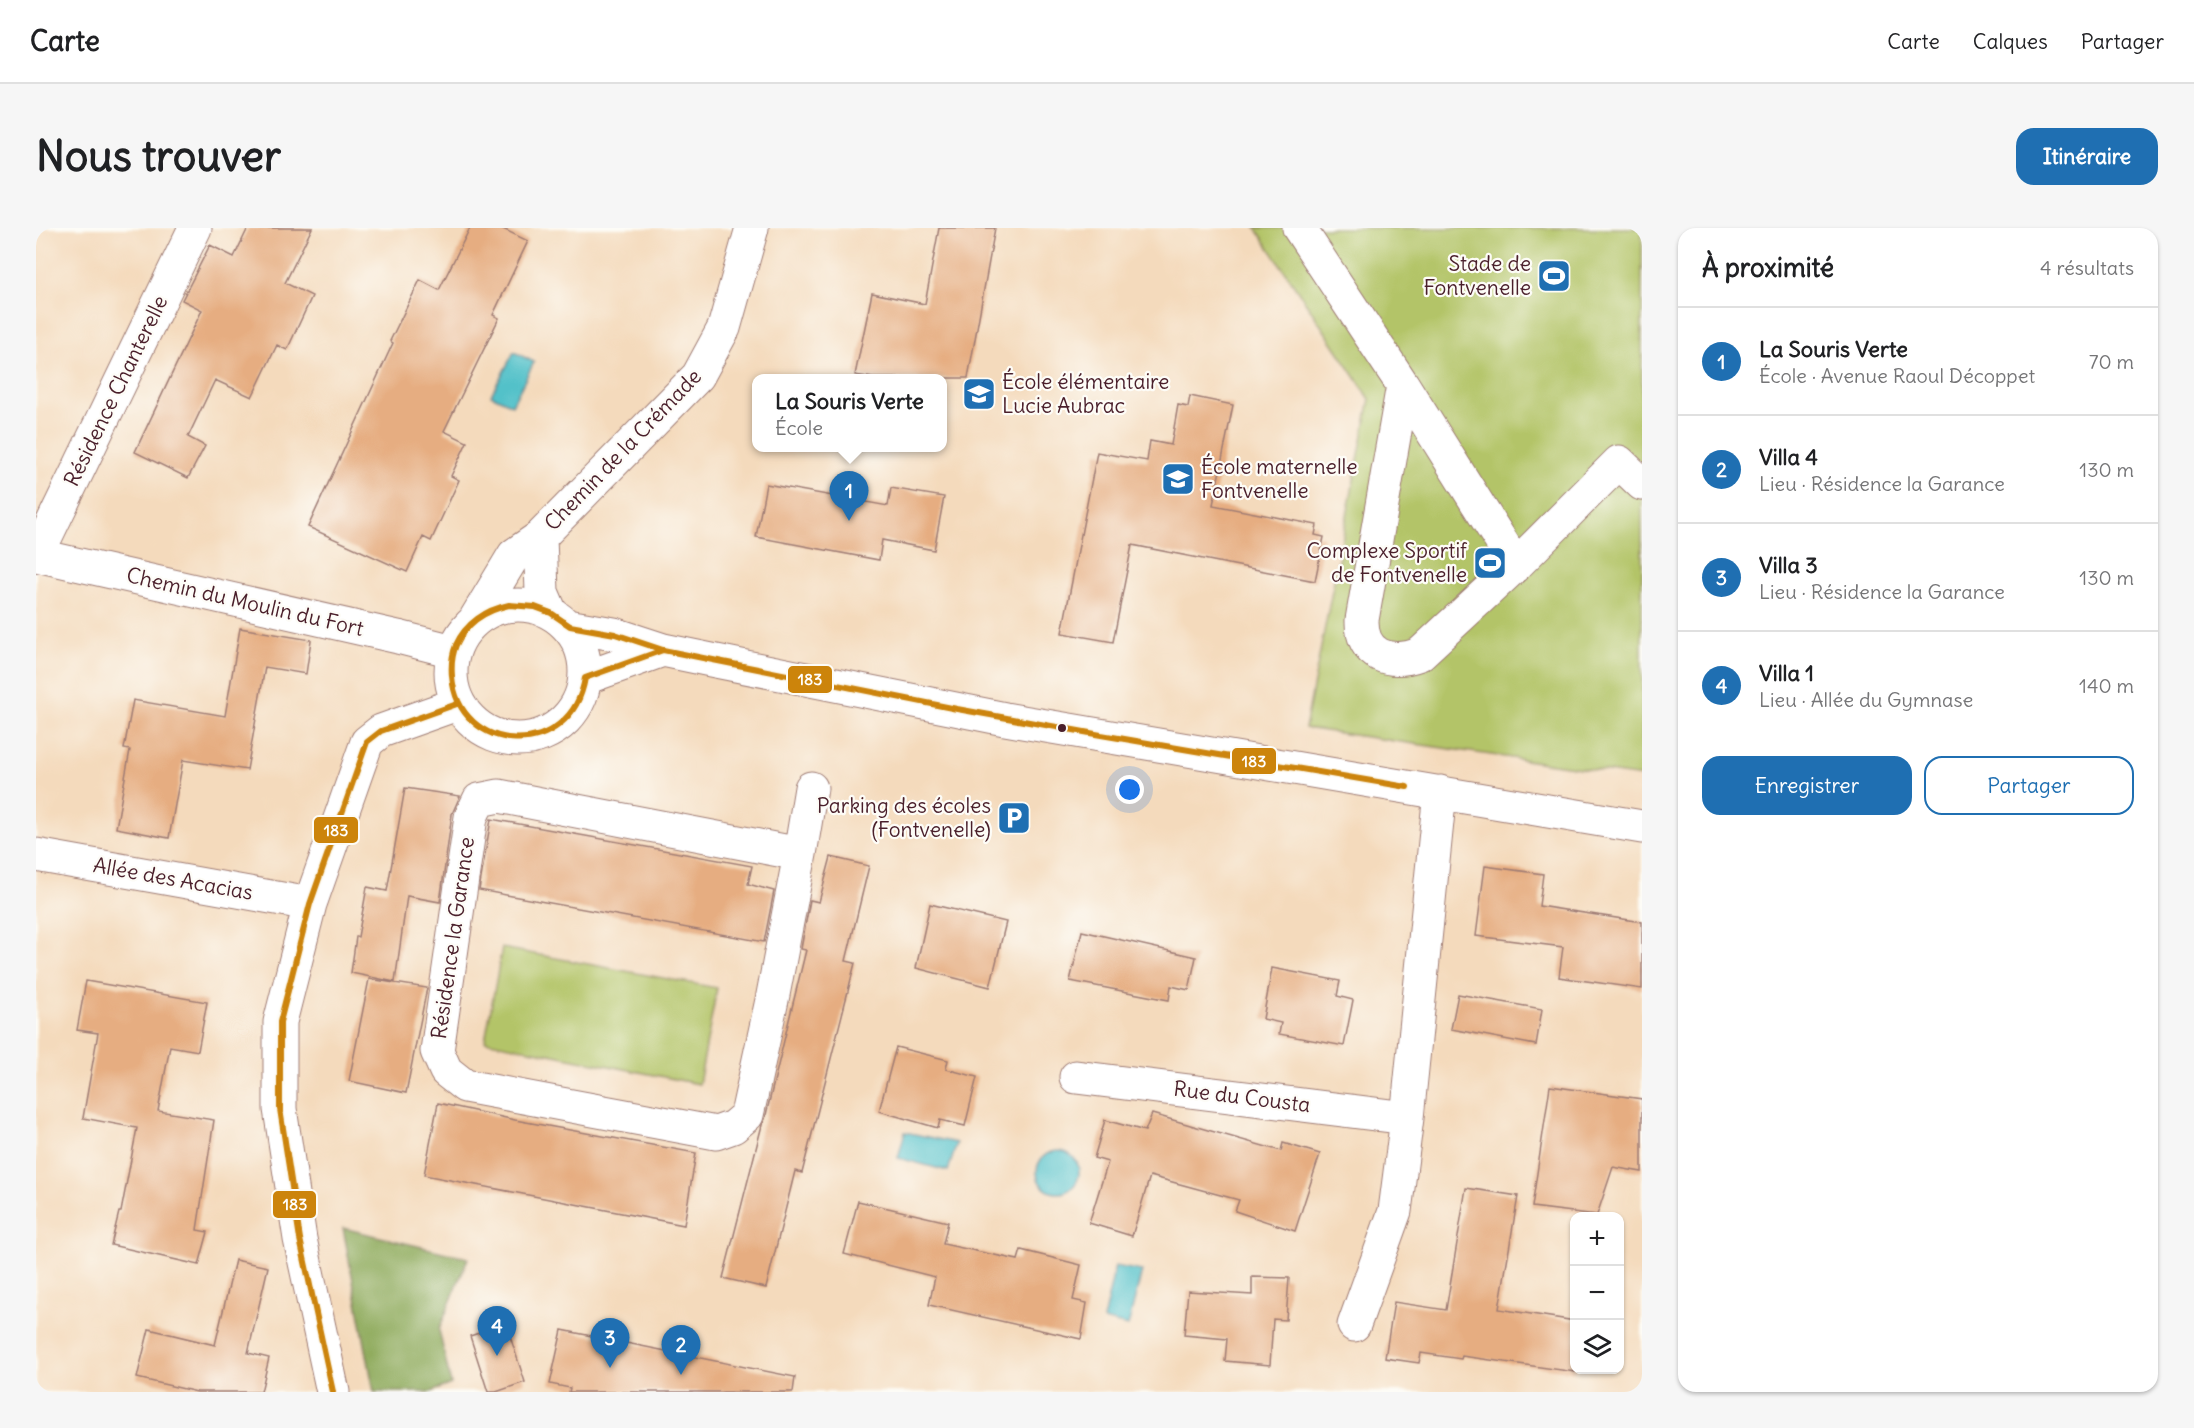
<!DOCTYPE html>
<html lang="fr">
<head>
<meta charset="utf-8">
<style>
	:root { --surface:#fff; --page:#f6f6f6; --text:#202124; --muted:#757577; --line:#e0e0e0; --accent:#1f6fb2 }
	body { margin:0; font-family:Delius,sans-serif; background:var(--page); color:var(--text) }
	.controls { position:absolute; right:18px; bottom:18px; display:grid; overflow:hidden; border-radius:12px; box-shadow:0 2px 4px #0004 }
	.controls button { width:54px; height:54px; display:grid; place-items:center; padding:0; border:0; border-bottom:2px solid var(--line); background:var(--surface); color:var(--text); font:30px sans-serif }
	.you { position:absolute; left:1094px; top:562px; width:21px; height:21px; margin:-15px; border:4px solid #fff; border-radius:50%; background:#1a73e8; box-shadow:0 0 0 9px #1a73e833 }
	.badge { display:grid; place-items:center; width:39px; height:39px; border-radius:50%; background:var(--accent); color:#fff; font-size:20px; font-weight:700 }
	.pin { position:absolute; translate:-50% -50px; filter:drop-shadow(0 2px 3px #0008) }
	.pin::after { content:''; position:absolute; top:32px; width:21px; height:18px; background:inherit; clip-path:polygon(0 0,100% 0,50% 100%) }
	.popup { position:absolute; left:716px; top:146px; width:195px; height:78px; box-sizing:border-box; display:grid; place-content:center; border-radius:12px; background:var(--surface); filter:drop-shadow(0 2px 4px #0005); font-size:20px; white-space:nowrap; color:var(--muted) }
	.popup b { font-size:22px; color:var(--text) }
	.popup::after { content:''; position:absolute; left:50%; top:100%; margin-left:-12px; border:12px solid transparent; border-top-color:var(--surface) }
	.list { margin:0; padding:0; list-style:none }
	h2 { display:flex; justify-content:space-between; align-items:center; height:78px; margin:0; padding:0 24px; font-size:26px }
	h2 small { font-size:20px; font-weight:400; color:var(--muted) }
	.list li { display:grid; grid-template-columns:39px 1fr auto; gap:18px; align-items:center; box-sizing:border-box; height:108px; padding:0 24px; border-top:2px solid var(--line) }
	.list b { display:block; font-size:22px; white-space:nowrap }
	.list p { margin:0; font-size:20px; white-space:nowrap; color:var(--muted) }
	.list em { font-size:20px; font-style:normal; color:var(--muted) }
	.actions { display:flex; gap:12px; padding:18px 24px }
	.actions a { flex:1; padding:14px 0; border:2px solid var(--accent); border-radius:18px; text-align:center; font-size:21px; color:var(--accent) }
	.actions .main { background:var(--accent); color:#fff }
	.icon { flex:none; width:33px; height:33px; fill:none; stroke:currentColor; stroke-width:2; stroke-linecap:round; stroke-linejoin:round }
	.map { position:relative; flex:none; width:1606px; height:1164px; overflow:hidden; border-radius:18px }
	header { display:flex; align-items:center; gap:36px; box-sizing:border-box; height:84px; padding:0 30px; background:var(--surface); border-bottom:2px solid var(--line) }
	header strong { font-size:28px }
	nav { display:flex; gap:33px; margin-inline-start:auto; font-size:21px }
	.intro { display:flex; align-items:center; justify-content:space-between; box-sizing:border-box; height:144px; padding:0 36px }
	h1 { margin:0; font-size:42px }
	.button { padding:15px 27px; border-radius:18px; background:var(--accent); color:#fff; font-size:21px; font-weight:700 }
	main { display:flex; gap:36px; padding:0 36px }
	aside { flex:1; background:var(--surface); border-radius:18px; box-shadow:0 2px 4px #0004 }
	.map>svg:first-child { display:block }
	.green { fill:#b3c467; stroke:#7e7249; stroke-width:1.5 }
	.forest { fill:#8eaa5c; stroke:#6c6444; stroke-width:1.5 }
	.water { fill:#53c1c9; stroke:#4e707a; stroke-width:1.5 }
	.building { fill:#e6ad81 }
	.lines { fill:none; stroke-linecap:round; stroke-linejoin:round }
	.minor-casing { stroke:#9f7c74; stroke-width:35 }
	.minor { stroke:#fff; stroke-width:33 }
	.bus-1-casing { stroke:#fdfcf7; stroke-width:10 }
	.bus-1 { stroke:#cc840b; stroke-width:6 }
	.bus-dot { fill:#4a1f2b; stroke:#fdfcf7; stroke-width:2 }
	.labels { text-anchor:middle; stroke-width:4.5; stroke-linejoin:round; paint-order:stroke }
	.poi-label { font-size:21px; fill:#4a1f2b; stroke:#fdfcf7; text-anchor:end }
	.street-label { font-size:21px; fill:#4a1f2b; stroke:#fdfcf7 }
	.line-badge { stroke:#fdfcf7; stroke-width:2 }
	.badge-label { font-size:16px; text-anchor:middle; font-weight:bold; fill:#fff }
</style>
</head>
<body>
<header>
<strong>Carte</strong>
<nav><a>Carte</a><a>Calques</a><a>Partager</a></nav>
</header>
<div class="intro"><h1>Nous trouver</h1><a class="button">Itinéraire</a></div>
<main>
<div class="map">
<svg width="1606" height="1164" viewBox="0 0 1606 1164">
	<rect width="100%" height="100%" fill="#fdfcf7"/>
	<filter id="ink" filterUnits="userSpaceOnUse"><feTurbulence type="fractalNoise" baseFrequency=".0167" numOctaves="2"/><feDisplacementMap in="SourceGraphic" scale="12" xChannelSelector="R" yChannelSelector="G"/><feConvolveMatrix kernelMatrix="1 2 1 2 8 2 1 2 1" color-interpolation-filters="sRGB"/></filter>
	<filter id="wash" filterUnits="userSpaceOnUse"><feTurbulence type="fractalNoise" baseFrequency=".008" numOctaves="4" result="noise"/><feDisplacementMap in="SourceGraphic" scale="24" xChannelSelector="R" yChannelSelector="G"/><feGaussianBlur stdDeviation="1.35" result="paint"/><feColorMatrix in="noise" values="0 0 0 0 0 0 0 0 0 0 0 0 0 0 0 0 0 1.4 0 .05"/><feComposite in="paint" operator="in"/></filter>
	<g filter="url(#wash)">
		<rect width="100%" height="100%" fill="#f4dabc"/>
		<path class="green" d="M1220 0H1606V549L1269 500 1334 171Z
			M466 720 681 760 663 856 449 813Z"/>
		<path class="forest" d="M307 1000 432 1030 403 1102 415 1156 395 1164H338Z"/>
		<path class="water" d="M478 124 498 134 476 177 455 167Z
			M869 904 921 915 912 943 862 930Z
			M1001 944a21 21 0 1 1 42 0a21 21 0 1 1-42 0Z
			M1079 1038 1106 1043 1092 1098 1067 1092Z"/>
		<g id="blocks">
			<path class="building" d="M212 0H276L249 55 276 68 251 122 241 117 216 169 179 152 152 209 169 218 152 250 99 224 166 82 146 72 174 17 198 29Z
				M434 0H465L492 13 457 87 463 90 408 203 431 214 415 248 423 252 395 313 387 309 371 344 272 299 357 115 354 113 384 52 403 62Z
				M903 0H959L932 150H837L819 147 836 65 889 76Z
				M1154 168 1197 177 1177 277 1281 297 1279 307 1288 309 1279 353 1096 317 1077 414 1026 405 1061 224 1111 233 1114 213 1135 217 1142 177 1152 179Z
				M730 256 852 278 855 260 908 269 898 322 846 312 843 332 720 309Z
				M204 400 275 412 270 446 229 439 211 542 147 532 133 610 80 600 94 522 88 521 97 472 189 488Z
				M369 560 424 568 416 586 404 674 371 668 359 754 315 745 320 709H322L331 659 351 663Z
				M455 591 716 638 712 656 738 663 728 714 443 662Z
				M795 629 833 638 810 733 819 735 810 771 766 945 759 943 730 1060 687 1050 726 897 729 891 770 722 765 721 774 672 783 674Z
				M1449 638 1507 646 1503 678 1606 694V761L1523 749 1527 719 1440 708Z
				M894 676 970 694 954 759 880 740Z
				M1046 703 1160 729 1153 762 1135 758 1133 772 1034 753Z
				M1236 740 1304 753 1301 768 1317 772 1308 818 1243 806 1245 795 1227 791Z
				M333 751 391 760 370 865 313 853Z
				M50 753 171 774 162 823 134 818 122 883 178 892 161 1002 172 1004 163 1037 75 1017 83 984H85L101 900 47 890 62 805 41 802Z
				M1422 766 1506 781 1500 817 1415 801Z
				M860 819 912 832 910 841 941 849 929 898 904 892 902 900 843 883Z
				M1514 858 1606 871V944L1577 939 1561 987 1496 979Z
				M402 875 479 892 660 925 648 997 388 947Z
				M1116 886 1245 923 1247 915 1284 926 1259 1003 1199 983 1203 972 1114 948 1096 1008 1053 995 1072 934 1058 930 1069 892 1109 903Z
				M1430 960 1482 968 1463 1081 1539 1093V1144L1426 1128 1425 1131 1385 1125 1383 1135 1349 1130 1358 1074 1410 1082Z
				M822 973 912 994 907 1016 982 1032 985 1022 1045 1037 1037 1072 1051 1075 1045 1111 893 1077 899 1049 808 1026Z
				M199 1032 232 1039 212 1125 233 1130 225 1164H161L101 1150 113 1101 179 1117Z
				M1216 1049 1253 1050 1250 1092 1237 1091 1234 1137 1189 1133 1191 1111 1148 1107 1152 1063 1216 1067Z
				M470 1096 489 1154 460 1164H452L434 1108Z
				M526 1102 759 1149 757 1164H533L534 1160 514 1156Z"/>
		</g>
	</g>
	<g filter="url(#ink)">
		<use href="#blocks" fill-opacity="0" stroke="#9f7c74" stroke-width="1.5"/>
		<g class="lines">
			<defs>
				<path id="minor" d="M1263 0 1367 157 1326 392C1325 428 1354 437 1384 426L1480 337 1583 234 1606 256
					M1367 157 1480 337
					M504 309 506 364 515 385
					M0 327 362 409 417 423
					M1 327 159 0
					M415 444a67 67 0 1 1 134 0a67 67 0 1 1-134 0Z
					M440 390 478 327 504 309 662 148 688 100 716 0
					M531 398 578 406 627 422 680 433 969 491 1606 599
					M549 450 627 422
					M764 626 736 772 711 887 697 899 680 905 429 858 410 843 401 823 435 589 443 572 463 568 764 626 775 560
					M0 627 274 676
					M1040 849 1371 890 1404 564
					M1318 1097 1359 983 1371 890
					M297 1164 264 1011 244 881V794L274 676 331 514 345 503 421 476"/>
			</defs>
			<use href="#minor" class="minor-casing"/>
			<use href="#minor" class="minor"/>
			<defs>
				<path id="bus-1" d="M473 377 499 379 515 385 534 398 579 406 627 422 549 450C535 534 422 528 416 448 415 437 416 427 420 417 430 395 450 382 473 377Z
					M627 422 921 481
					M627 422 921 481
					M921 481 1065 507
					M921 481 1065 507
					M1065 507 1371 559
					M1065 507 1371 559
					M297 1164 264 1011 244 881V794L274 676 331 514 345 503 421 476"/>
			</defs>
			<use href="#bus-1" class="bus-1-casing"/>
			<use href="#bus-1" class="bus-1"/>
		</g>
	</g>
	<defs>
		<symbol id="stadium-square" viewBox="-11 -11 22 22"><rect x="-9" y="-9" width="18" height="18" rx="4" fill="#1f6fb2" stroke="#fdfcf7"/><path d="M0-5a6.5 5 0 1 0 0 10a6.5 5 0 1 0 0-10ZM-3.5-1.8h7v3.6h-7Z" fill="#fff"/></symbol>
		<symbol id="school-square" viewBox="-11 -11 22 22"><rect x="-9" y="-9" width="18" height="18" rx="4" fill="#1f6fb2" stroke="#fdfcf7"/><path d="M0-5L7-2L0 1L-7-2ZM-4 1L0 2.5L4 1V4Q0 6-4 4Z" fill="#fff"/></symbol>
		<symbol id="parking-square" viewBox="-11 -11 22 22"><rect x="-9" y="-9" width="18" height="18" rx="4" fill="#1f6fb2" stroke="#fdfcf7"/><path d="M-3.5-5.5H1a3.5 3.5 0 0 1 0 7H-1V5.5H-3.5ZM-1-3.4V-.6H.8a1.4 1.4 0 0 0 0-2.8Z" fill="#fff"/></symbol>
	</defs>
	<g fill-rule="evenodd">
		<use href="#stadium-square" x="1499" y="29" width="38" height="38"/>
		<use href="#school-square" x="924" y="147" width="38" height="38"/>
		<use href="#school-square" x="1123" y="232" width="38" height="38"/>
		<use href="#stadium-square" x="1435" y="316" width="38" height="38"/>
		<use href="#parking-square" x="959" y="571" width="38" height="38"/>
	</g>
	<circle class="bus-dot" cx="1026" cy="500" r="5"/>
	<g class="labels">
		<g class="poi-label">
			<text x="1495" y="43">Stade de<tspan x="1495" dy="24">Fontvenelle</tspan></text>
			<text x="966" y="161" text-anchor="start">École élémentaire<tspan x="966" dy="24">Lucie Aubrac</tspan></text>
			<text x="1165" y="246" text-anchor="start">École maternelle<tspan x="1165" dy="24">Fontvenelle</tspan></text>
			<text x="1431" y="330">Complexe Sportif<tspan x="1431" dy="24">de Fontvenelle</tspan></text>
			<text x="955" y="585">Parking des écoles<tspan x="955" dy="24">(Fontvenelle)</tspan></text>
		</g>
		<g class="street-label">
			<text transform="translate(80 163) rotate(-64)" y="7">Résidence Chanterelle</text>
			<text transform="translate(587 222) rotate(-46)" y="7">Chemin de la Crémade</text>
			<text transform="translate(209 374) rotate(13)" y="7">Chemin du Moulin du Fort</text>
			<text transform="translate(137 651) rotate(10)" y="7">Allée des Acacias</text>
			<text transform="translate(417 710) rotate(-82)" y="7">Résidence la Garance</text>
			<text transform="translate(1206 869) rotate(7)" y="7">Rue du Cousta</text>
		</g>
	</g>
	<g class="line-badge">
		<rect x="751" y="437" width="46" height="29" rx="6" fill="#cc840b"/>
		<rect x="1195" y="519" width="46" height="28" rx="6" fill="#cc840b"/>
		<rect x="277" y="588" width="46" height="28" rx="6" fill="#cc840b"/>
		<rect x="236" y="962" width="45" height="29" rx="6" fill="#cc840b"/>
	</g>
	<g class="badge-label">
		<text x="774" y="457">183</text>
		<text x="1218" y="539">183</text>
		<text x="300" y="608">183</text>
		<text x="259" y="982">183</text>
	</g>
</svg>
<div class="controls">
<button>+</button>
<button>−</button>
<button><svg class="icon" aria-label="layers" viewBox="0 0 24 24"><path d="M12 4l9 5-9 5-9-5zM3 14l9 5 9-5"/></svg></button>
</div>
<div class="you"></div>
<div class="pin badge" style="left:813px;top:293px">1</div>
<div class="popup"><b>La Souris Verte</b>École</div>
<div class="pin badge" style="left:645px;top:1147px">2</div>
<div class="pin badge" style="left:574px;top:1140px">3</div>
<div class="pin badge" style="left:461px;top:1128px">4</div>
</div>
<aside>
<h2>À proximité<small>4 résultats</small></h2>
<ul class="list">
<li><span class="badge">1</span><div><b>La Souris Verte</b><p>École · Avenue Raoul Décoppet</p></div><em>70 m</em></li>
<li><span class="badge">2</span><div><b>Villa 4</b><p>Lieu · Résidence la Garance</p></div><em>130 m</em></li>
<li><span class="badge">3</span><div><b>Villa 3</b><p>Lieu · Résidence la Garance</p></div><em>130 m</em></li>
<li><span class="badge">4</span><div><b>Villa 1</b><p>Lieu · Allée du Gymnase</p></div><em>140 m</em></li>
</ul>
<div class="actions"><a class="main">Enregistrer</a><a>Partager</a></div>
</aside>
</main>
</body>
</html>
